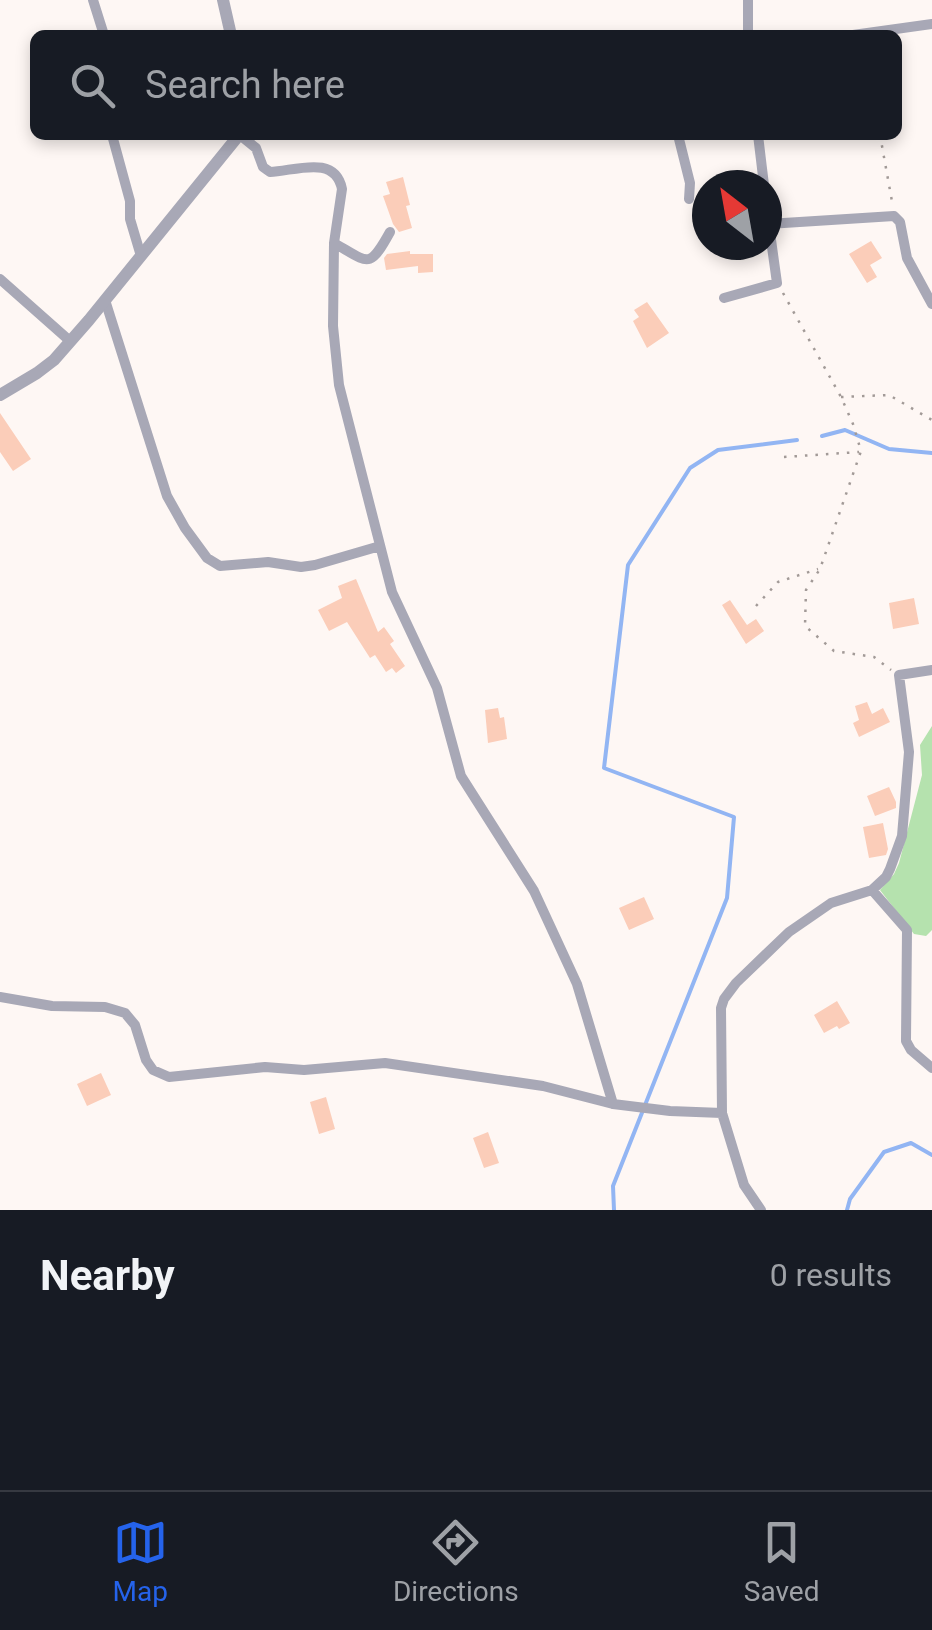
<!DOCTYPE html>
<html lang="en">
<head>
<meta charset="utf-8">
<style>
	:root { --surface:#171b24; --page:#20242c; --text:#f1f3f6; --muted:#9ea1a6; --line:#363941; --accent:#2563eb }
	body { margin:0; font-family:Roboto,sans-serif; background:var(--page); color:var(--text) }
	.compass { position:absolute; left:692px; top:170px; width:90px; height:90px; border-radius:50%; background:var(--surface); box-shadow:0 5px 15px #0003; rotate:329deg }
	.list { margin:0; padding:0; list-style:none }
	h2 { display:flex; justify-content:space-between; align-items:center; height:130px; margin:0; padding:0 40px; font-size:42px }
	h2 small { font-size:32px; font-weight:400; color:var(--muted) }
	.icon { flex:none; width:55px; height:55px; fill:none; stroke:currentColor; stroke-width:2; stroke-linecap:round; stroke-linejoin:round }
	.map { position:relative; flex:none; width:932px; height:1210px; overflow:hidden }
	.search { position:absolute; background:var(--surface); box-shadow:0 5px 15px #0003; left:30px; right:30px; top:30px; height:110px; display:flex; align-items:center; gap:25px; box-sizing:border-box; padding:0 35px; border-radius:15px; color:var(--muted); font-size:38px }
	.sheet { height:280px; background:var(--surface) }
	nav { display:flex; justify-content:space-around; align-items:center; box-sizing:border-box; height:140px; border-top:2px solid var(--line); background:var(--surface); font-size:28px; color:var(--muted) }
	nav a { display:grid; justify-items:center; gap:5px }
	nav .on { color:var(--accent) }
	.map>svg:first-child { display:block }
	.green { fill:#b5e2ae }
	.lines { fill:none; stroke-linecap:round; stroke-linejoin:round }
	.stream { stroke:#92b5f3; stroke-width:4 }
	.building { fill:#fbcdb9 }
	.path { stroke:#a29a97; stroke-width:2.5; stroke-dasharray:2.5 8; stroke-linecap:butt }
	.minor { stroke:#a8a8b6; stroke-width:10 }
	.tertiary { stroke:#a8a8b6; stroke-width:12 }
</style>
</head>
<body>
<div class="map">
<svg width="932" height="1210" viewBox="0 0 932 1210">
	<rect width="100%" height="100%" fill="#fef7f4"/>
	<path class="green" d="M932 726V930L926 936 914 934 880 890 894 874 899 863 922 775 920 745Z"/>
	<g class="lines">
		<path class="stream" d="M822 436 845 430 889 449 932 453
			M614 1210 613 1186 727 898 734 817 604 768 628 565 690 468 718 450 797 440
			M847 1210 850 1199 884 1152 911 1143 932 1155"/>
	</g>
	<path class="building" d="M403 177 410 205 406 206 412 228 399 232 393 224 383 196 390 194 386 182Z
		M871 241 882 258 870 265 877 277 867 283 849 254Z
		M410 251V254H433V272L418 273V266L386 270 384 258 387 254Z
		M647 302 669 333 647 348 633 321 639 317 634 310Z
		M0 413 31 459 13 471 0 452Z
		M356 579 378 632 384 627 394 641 390 644 405 666 396 673 392 668 386 672 375 655 370 658 347 622 329 631 318 610 342 598 338 586Z
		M914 598 919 624 893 629 889 603Z
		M730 600 747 625 756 619 764 631 746 644 722 605Z
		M867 702 872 714 883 708 890 722 859 737 853 723 859 720 855 706Z
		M498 708 500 718 504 717 507 739 488 743 485 710Z
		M889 787 896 802V808L875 816 867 796Z
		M883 823 888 849 886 855 869 858 863 827Z
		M644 897 654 919 629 930 619 908Z
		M837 1001 850 1023 839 1029 837 1026 824 1033 814 1015Z
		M101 1073 111 1095 87 1106 77 1084Z
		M326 1097 335 1129 319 1134 310 1102Z
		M488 1132 499 1163 484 1168 473 1138Z"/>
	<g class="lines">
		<path class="path" d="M880 135 893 207
			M783 293 841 397 853 424 861 451 820 569 806 590 805 626 834 651 874 657 891 670
			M841 397 889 395 932 420
			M784 457 859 452
			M756 606 778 582 818 569"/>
		<path class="minor" d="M93 0 104 35
			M748 35V0
			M853 35 932 24
			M112 135 130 201V219L141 256
			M240 135 256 148 263 167 270 172C295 171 335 154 342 189L334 243 333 326 339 385 392 592 437 688 461 776 534 891 577 984 613 1104
			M678 135 690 183 689 199
			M758 135 764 185
			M768 224 894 216 900 222 907 258 932 304
			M334 243C369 263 369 270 390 232
			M0 279 70 341
			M724 298 777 283 767 211
			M105 300 167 496 185 528 207 558 220 566 268 562 301 567 315 565 380 546
			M872 890 907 930 906 1041 911 1050 932 1068
			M0 997 52 1006 105 1007 125 1013 135 1025 146 1060 153 1070 169 1077 265 1067 304 1070 385 1063 543 1086 613 1104 670 1111 722 1113 744 1185 761 1210
			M722 1113 721 1008 724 999 736 983 789 932 831 903 872 890 886 877 890 869 902 836 909 752 899 675 932 670"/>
		<path class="tertiary" d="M223 0 231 35
			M0 395 37 373 54 360 89 320 239 135"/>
	</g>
</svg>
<svg class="compass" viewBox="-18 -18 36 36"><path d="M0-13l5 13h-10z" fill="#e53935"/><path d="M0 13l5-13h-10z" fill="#9ea1a6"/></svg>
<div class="search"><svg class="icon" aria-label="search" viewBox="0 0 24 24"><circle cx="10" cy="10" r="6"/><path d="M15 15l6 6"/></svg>Search here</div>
</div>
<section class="sheet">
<h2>Nearby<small>0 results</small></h2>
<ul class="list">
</ul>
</section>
<nav>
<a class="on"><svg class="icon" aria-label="map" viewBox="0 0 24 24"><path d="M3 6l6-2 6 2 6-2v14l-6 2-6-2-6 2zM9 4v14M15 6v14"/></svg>Map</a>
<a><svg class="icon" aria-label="directions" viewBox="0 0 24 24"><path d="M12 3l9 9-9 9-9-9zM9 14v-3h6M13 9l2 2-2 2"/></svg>Directions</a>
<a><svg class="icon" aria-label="saved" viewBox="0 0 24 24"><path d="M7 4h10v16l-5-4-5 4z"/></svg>Saved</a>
</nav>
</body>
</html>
